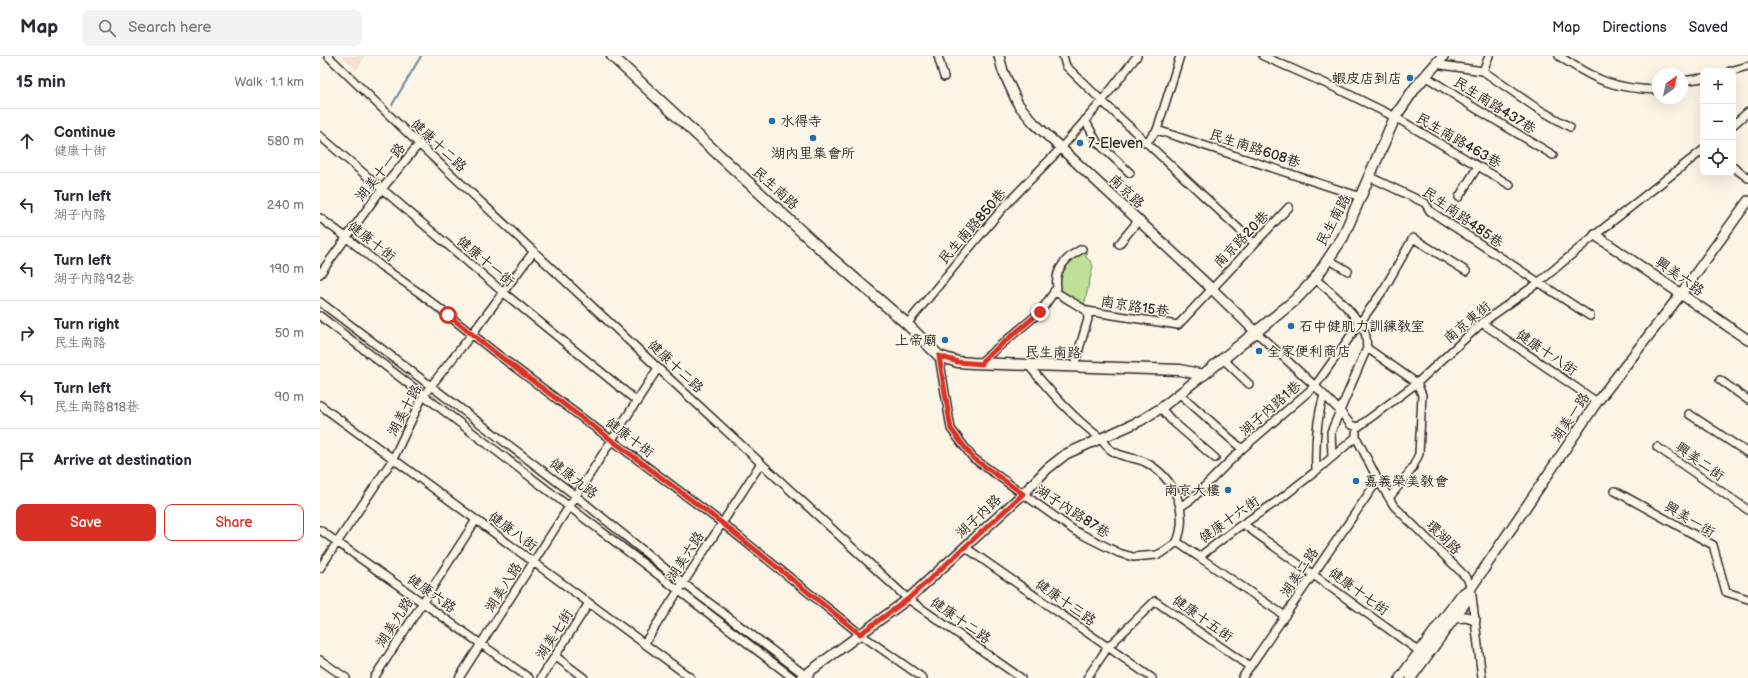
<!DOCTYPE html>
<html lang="en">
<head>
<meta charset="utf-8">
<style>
	:root { --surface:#fff; --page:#f2f2f3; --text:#2b2b33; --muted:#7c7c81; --line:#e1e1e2; --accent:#d93025 }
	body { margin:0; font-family:"Balsamiq Sans","LXGW WenKai TC",sans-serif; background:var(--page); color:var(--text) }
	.controls { position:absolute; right:12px; top:12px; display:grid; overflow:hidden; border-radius:8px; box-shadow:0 4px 16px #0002 }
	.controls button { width:36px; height:36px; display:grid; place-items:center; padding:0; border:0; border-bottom:1px solid var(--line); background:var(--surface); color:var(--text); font:20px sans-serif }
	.compass { position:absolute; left:1332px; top:12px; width:36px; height:36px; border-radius:50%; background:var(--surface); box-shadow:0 4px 16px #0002; rotate:34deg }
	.stop { position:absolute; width:12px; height:12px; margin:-9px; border:3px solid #d93025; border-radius:50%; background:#fff }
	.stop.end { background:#d93025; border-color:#fff; box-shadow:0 1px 4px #0008 }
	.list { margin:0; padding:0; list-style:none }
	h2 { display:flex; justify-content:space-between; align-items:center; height:52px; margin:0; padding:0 16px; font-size:17px }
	h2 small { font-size:13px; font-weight:400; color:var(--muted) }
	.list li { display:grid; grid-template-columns:26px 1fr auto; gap:12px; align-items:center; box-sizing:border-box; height:64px; padding:0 16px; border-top:1px solid var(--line) }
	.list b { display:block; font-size:15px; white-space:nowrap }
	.list p { margin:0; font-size:13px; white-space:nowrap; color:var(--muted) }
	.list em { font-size:13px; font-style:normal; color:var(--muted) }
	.actions { display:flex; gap:8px; padding:12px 16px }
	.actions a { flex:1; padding:9px 0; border:1px solid var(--accent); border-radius:8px; text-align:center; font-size:14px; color:var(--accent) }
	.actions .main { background:var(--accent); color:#fff }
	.icon { flex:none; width:22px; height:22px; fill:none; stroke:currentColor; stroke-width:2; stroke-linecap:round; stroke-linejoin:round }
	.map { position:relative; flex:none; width:1428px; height:622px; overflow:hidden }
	header { display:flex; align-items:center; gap:24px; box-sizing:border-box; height:56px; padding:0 20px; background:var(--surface); border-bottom:1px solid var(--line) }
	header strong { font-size:19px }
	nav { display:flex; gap:22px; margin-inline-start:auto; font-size:14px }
	.search { width:280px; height:36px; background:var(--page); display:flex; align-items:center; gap:10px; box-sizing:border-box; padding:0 14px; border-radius:8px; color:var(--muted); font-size:15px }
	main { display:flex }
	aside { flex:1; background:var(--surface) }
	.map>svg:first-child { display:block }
	.built { fill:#f6e0d3 }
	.green { fill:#bee099; stroke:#748662 }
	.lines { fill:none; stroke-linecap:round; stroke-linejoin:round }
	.stream { stroke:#698aa2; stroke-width:2 }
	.minor-casing { stroke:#2b2b2b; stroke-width:10 }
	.tertiary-casing { stroke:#2b2b2b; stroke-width:12 }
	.secondary-casing { stroke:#2b2b2b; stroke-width:13 }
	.minor { stroke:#fcf5e5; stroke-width:7 }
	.tertiary { stroke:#fcf5e5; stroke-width:9 }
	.secondary { stroke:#fcf5e5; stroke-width:10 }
	.route { stroke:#d93025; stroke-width:5 }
	.poi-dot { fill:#1f6fb2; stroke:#fcf5e5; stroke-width:1.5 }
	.labels { text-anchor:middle; stroke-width:3; stroke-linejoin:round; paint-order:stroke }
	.poi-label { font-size:14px; fill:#2b2b2b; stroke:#fcf5e5; text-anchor:start }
	.street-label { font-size:14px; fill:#2b2b2b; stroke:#fcf5e5 }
</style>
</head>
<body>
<header>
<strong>Map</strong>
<div class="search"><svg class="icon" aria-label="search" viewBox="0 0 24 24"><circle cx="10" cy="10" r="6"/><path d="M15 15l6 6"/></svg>Search here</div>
<nav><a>Map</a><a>Directions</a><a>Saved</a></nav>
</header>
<main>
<aside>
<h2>15 min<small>Walk · 1.1 km</small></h2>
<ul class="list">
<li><svg class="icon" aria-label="ahead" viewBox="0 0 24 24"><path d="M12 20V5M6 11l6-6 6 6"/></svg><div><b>Continue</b><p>健康十街</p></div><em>580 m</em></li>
<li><svg class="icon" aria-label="left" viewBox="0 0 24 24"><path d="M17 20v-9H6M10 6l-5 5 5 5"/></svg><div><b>Turn left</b><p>湖子內路</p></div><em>240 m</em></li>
<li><svg class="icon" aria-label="left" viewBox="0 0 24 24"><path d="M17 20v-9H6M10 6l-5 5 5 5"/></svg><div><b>Turn left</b><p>湖子內路92巷</p></div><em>190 m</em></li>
<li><svg class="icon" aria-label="right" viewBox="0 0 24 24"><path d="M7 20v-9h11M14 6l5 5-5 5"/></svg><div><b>Turn right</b><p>民生南路</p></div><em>50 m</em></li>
<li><svg class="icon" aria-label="left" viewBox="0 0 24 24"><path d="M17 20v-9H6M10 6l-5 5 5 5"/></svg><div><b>Turn left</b><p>民生南路818巷</p></div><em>90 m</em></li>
<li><svg class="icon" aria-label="arrive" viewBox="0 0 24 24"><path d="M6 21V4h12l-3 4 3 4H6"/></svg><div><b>Arrive at destination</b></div></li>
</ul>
<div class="actions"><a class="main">Save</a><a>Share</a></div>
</aside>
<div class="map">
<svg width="1428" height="622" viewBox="0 0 1428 622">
	<rect width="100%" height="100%" fill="#fcf5e5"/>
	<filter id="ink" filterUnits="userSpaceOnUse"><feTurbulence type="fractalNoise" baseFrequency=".025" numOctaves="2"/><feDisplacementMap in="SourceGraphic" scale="8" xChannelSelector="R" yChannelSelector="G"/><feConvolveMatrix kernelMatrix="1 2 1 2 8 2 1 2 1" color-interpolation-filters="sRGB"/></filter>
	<g filter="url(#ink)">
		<path class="built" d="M21 0H45L37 14Z"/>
		<path class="green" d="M768 196 766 201 771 206 773 210 764 250 738 235 737 223 752 201Z"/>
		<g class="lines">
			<path class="stream" d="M72 49 101 0"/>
			<defs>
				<path id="minor" d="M8 0 99 88 338 312 588 543 701 622
					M618 0 624 21
					M743 0 746 10 782 45 934 187
					M943 0 1018 33 1075 61 1190 129
					M1239 0C1275 24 1294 33 1338 34
					M1115 8 1163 15 1215 51 1250 71
					M1163 15 1169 0
					M1410 15 1428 10
					M1105 20 1150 49 1233 99
					M1362 25 1383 22
					M765 64 777 86 810 117
					M1413 69 1428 56
					M837 74 1041 141
					M0 80 184 237 318 346
					M826 87 837 74 860 0
					M1413 111 1428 122
					M1050 121 1105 147 1110 155 1270 260
					M1139 141 1158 110
					M0 162 26 181 61 210 101 238 177 298 402 467 540 578 603 622
					M799 188 818 165
					M1008 203 1028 215
					M0 218 61 134 99 88
					M995 223C1013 237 1035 256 1045 277 1047 281 1046 288 1047 292L1011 376 1012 400
					M734 235 767 255 768 263 754 310
					M0 246 256 440 363 527 489 622
					M767 255 858 269 969 151
					M0 260 473 622
					M1162 267 1277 346
					M587 268 656 184 683 152 741 92 782 45 817 0
					M936 276 995 330 1020 355 1031 369 1038 371 1097 327 1162 267 1218 227 1275 179 1383 94
					M1047 292 1097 327 1102 339 1099 398 1092 413 1069 442
					M619 300 631 373 653 402 755 475 799 497 813 501 837 499 845 495 857 486
					M903 303 929 328
					M662 308 663 304 720 256 737 232C734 214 746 201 762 193
					M709 310C731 336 751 360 779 381 783 385 786 391 791 394 801 402 815 401 825 406 855 422 869 455 857 486
					M1400 324 1428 344
					M860 338 922 393
					M0 349 371 622
					M841 352 851 364 895 402
					M1369 358 1428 397
					M1036 377V381L1058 424 1074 450 1147 522 1151 532 1162 622
					M1337 391 1428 454
					M996 415C995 389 996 364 1004 339
					M1295 435 1393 489 1406 536 1428 543
					M860 451 872 443 922 393 995 330 1064 233 1093 182 1146 215
					M923 468 1103 598
					M0 474 209 622
					M857 486 879 501
					M645 491 832 622
					M0 512 73 403 103 340 152 278 214 195
					M965 560 879 501 917 472 959 444 996 415 1036 381
					M324 588 441 407
					M235 600 264 622
					M0 604 26 622
					M54 622 156 464
					M139 622 338 312
					M221 622 269 547
					M767 622 788 591 835 545 930 611
					M922 622 1058 424"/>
				<path id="tertiary" d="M679 0 683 15 698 48 714 67 891 232 936 276
					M1275 179 1428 284
					M1135 562 1146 561 1155 564
					M481 622 588 543 703 438 727 413 746 398 820 365 841 352 883 319
					M1080 622 1141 539 1151 532 1277 346 1361 238 1428 145
					M1091 622 1148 543 1151 532"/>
				<path id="secondary" d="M292 0 494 187 587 268 619 300 638 306 653 307 860 314 883 319 974 245 995 223 1023 181 1075 61 1095 32 1123 0"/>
			</defs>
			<use href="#minor" class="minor-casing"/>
			<use href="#tertiary" class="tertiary-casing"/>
			<use href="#secondary" class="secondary-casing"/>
			<use href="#minor" class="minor"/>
			<use href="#tertiary" class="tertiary"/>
			<use href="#secondary" class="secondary"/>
		</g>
	</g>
	<g class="lines" filter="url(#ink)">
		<path class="route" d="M128 259 177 298 402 467 540 578 588 543 703 438 653 402 631 373 619 300 638 306 662 308 663 304 720 256"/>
	</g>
	<g class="poi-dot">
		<circle cx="1090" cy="22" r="4"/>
		<circle cx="452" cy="65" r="4"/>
		<circle cx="493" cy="82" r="4"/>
		<circle cx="760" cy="87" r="4"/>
		<circle cx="971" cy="270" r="4"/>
		<circle cx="625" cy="284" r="4"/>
		<circle cx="939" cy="295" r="4"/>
		<circle cx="1036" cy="425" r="4"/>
		<circle cx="908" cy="434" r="4"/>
	</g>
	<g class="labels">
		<g class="poi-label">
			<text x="1082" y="27" text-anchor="end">蝦皮店到店</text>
			<text x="460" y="70">水得寺</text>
			<text x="768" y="92">7-Eleven</text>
			<text x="493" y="102" text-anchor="middle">湖內里集會所</text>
			<text x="979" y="275">石中健肌力訓練教室</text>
			<text x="617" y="289" text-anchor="end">上帝廟</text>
			<text x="947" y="300">全家便利商店</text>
			<text x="1044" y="430">嘉義榮美教會</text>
			<text x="900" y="439" text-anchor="end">南京大樓</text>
		</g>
		<g class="street-label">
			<text transform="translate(1175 49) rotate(32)" y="5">民生南路437巷</text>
			<text transform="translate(1139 84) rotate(30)" y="5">民生南路463巷</text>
			<text transform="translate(119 89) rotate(43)" y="5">健康十二路</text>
			<text transform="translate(935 92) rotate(18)" y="5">民生南路608巷</text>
			<text transform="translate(60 116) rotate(-51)" y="5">湖美十一路</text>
			<text transform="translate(456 132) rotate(42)" y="5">民生南路</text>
			<text transform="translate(807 135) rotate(43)" y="5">南京路</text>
			<text transform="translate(1143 161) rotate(35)" y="5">民生南路485巷</text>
			<text transform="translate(1013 164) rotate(-62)" y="5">民生南路</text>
			<text transform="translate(652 170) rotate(-49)" y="5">民生南路850巷</text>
			<text transform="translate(921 183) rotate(-46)" y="5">南京路20巷</text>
			<text transform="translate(52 185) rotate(38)" y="5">健康十街</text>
			<text transform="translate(166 205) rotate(40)" y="5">健康十一街</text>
			<text transform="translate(1360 220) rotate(35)" y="5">興美六路</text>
			<text transform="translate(815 250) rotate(9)" y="5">南京路15巷</text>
			<text transform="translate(1147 266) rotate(-40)" y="5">南京東街</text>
			<text transform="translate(733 296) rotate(1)" y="5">民生南路</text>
			<text transform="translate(1227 296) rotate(34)" y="5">健康十八街</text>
			<text transform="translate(356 310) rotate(43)" y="5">健康十二路</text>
			<text transform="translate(950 352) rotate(-41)" y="5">湖子內路1巷</text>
			<text transform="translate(84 354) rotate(-62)" y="5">湖美十路</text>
			<text transform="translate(1250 361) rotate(-56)" y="5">湖美一路</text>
			<text transform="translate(310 381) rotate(37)" y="5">健康十街</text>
			<text transform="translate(1380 405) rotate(35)" y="5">興美二街</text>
			<text transform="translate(254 422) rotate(38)" y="5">健康九路</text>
			<text transform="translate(753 455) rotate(33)" y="5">湖子內路87巷</text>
			<text transform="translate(658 460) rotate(-43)" y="5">湖子內路</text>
			<text transform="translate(909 463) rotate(-35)" y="5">健康十六街</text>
			<text transform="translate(1370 463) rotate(31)" y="5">興美一街</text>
			<text transform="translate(193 475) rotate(36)" y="5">健康八街</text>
			<text transform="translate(1124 481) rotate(45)" y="5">環湖路</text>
			<text transform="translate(365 500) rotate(-57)" y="5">湖美六路</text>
			<text transform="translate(979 516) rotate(-56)" y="5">湖美二路</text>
			<text transform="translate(183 531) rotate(-57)" y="5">湖美八路</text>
			<text transform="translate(1039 535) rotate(36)" y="5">健康十七街</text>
			<text transform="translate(112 537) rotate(35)" y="5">健康六路</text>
			<text transform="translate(746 546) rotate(35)" y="5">健康十三路</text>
			<text transform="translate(883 562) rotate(35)" y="5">健康十五街</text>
			<text transform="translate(641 564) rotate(35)" y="5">健康十二路</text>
			<text transform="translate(74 566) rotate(-57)" y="5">湖美九路</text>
			<text transform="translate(234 578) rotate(-57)" y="5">湖美七街</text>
		</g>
	</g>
</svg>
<div class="controls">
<button>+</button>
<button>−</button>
<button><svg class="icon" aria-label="locate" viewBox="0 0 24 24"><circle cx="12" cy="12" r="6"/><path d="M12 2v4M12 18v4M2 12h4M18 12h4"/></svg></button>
</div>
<svg class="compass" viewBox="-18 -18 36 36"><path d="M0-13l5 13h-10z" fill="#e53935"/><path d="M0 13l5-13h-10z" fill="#7c7c81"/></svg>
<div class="stop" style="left:128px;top:259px"></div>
<div class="stop end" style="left:720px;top:256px"></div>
</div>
</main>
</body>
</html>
